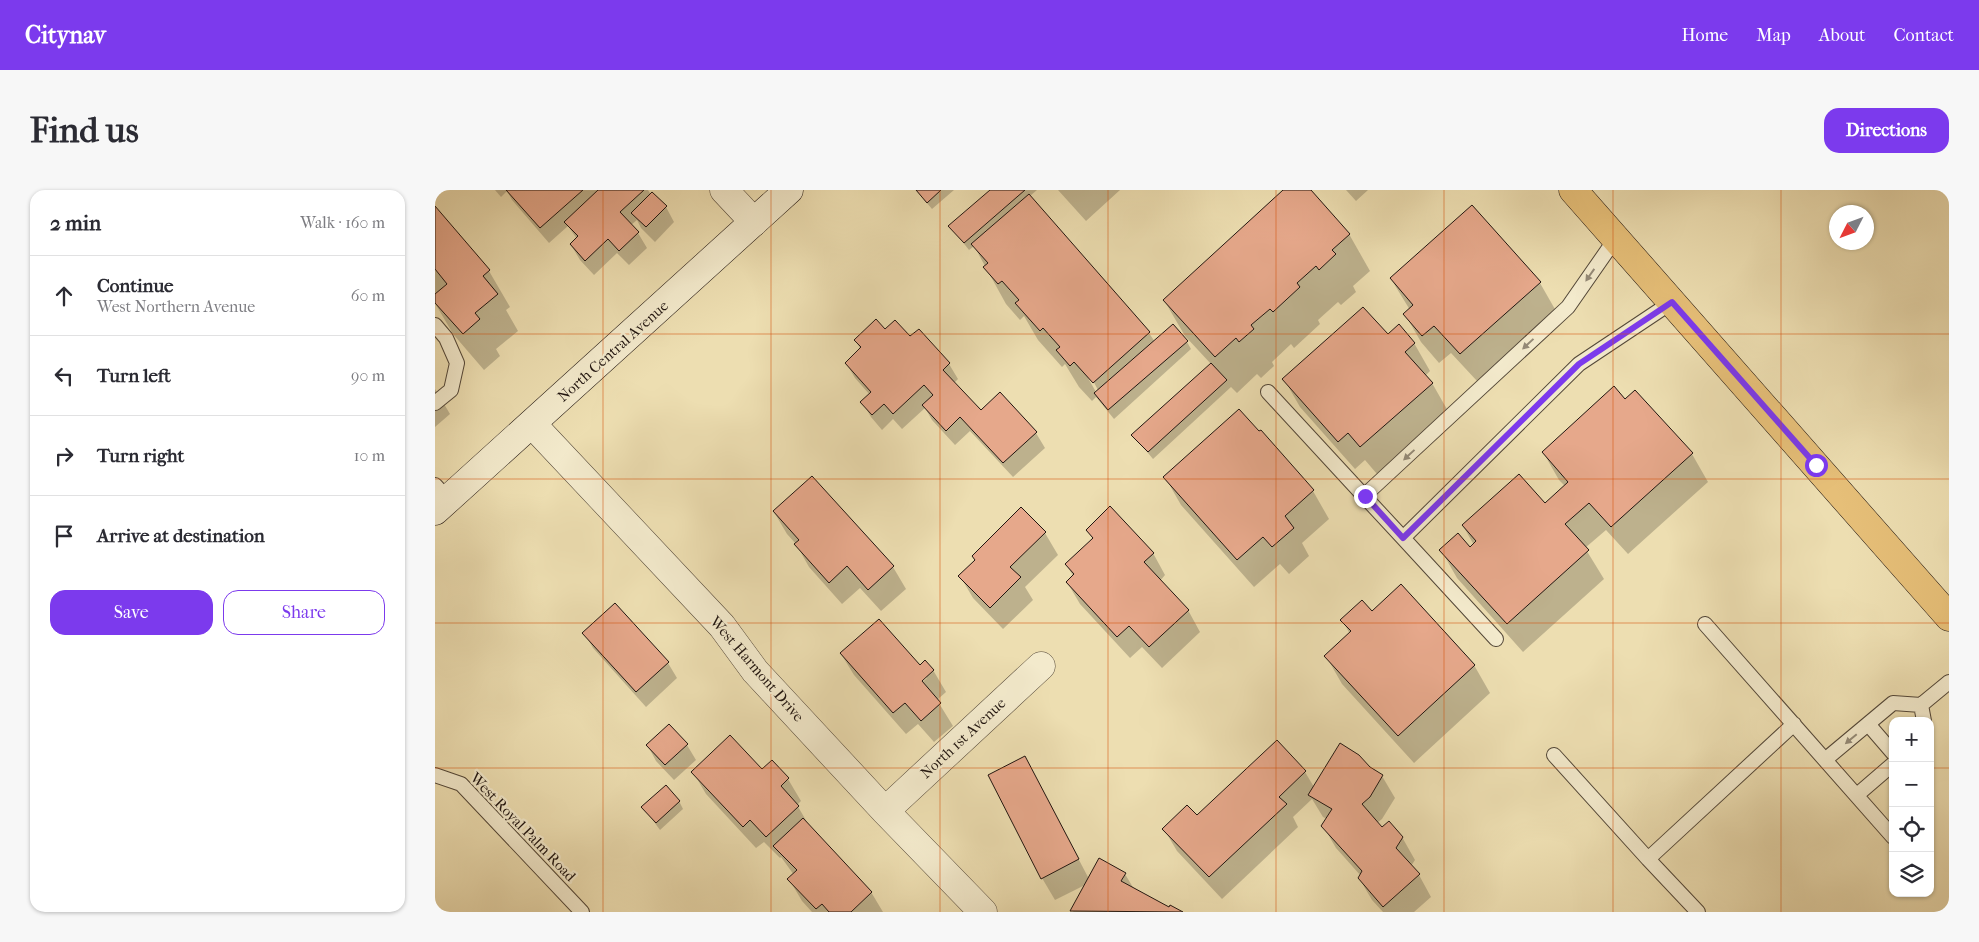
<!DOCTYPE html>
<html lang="en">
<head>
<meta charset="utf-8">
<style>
	:root { --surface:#fff; --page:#f7f7f7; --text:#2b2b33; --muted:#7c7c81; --line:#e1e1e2; --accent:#7c3aed }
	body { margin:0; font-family:"IM FELL French Canon",serif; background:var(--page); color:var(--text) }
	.controls { position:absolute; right:15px; bottom:15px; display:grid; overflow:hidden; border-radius:10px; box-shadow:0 1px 4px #0004 }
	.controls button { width:45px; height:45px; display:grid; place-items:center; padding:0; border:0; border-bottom:1px solid var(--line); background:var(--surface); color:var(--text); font:25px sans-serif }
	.compass { position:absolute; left:1394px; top:15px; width:45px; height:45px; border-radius:50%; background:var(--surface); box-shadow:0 1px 4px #0004; rotate:228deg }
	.stop { position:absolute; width:15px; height:15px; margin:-11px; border:4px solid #7c3aed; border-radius:50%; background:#fff }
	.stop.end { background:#7c3aed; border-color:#fff; box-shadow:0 1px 5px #0008 }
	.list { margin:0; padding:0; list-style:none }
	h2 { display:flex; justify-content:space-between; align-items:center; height:65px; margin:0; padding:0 20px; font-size:21px }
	h2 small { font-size:16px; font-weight:400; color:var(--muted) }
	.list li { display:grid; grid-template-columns:32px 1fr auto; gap:15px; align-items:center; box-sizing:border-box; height:80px; padding:0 20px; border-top:1px solid var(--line) }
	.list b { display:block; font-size:19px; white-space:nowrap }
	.list p { margin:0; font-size:16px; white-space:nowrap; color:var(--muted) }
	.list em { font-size:16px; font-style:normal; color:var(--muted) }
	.actions { display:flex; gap:10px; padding:15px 20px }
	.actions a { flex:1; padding:11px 0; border:1px solid var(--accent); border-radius:15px; text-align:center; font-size:18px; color:var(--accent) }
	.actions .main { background:var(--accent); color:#fff }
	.icon { flex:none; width:28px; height:28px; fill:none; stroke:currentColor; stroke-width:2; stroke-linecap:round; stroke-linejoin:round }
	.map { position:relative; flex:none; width:1514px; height:722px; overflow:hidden; border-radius:15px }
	header { display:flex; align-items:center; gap:30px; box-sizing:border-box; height:70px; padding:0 25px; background:var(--accent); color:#fff }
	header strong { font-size:24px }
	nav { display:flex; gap:28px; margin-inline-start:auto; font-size:18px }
	.intro { display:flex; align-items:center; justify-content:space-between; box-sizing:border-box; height:120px; padding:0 30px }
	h1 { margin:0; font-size:35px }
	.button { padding:12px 22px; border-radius:15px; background:var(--accent); color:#fff; font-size:18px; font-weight:700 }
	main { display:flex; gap:30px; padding:0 30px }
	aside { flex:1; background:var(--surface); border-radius:15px; box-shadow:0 1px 4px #0004 }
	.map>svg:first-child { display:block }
	.shadow { fill:#0003; fill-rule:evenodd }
	.building { fill:#e6a88b; stroke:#201510 }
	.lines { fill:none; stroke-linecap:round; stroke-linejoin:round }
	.service-casing { stroke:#534738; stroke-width:16 }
	.minor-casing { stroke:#534738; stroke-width:29 }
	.secondary-casing { stroke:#201510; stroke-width:29 }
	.primary-casing { stroke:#201510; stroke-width:29 }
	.service { stroke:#f3eacc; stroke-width:14 }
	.minor { stroke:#f3eacc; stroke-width:28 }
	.secondary { stroke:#f3eacc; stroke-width:28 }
	.primary { stroke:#e6bf78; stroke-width:28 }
	.oneway { fill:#948a77 }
	.route { stroke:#7c3aed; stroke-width:6 }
	.grid { fill:none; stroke:#d4520c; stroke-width:1; stroke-opacity:0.55 }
	.labels { text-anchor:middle; stroke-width:4.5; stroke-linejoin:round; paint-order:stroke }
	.street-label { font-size:15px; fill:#201510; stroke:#f3eacc }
</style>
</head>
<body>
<header>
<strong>Citynav</strong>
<nav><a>Home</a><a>Map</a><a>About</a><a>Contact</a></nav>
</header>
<div class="intro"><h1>Find us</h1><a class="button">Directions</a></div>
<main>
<aside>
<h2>2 min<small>Walk · 160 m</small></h2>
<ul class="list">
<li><svg class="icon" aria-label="ahead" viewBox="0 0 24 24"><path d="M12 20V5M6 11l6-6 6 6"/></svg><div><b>Continue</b><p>West Northern Avenue</p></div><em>60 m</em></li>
<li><svg class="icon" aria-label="left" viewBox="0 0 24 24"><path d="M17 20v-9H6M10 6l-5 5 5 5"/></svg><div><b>Turn left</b></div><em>90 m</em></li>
<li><svg class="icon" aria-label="right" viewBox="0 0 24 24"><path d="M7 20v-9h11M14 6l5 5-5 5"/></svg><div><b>Turn right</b></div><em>10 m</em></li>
<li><svg class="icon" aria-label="arrive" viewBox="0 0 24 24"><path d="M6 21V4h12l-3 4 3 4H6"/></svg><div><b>Arrive at destination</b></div></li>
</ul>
<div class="actions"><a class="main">Save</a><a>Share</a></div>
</aside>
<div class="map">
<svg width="1514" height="722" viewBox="0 0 1514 722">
	<rect width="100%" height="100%" fill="#eddeb1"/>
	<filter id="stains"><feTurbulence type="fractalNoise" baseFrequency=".004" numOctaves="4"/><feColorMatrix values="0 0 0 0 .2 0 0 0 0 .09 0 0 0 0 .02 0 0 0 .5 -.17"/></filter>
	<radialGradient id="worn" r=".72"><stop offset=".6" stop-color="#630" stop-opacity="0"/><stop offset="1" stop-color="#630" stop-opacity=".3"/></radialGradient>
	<path class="shadow" d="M60 0H213L216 5 231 17 239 32 220 52 206 38 202 30 196 35 203 43 212 58 194 75 182 63 159 85 145 70 136 55 142 49 133 36 114 53 77 10 72 1 66 7Z
		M481 0H519L497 19Z
		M556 0H602L595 6 714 143 720 152H752L756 159 679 229 661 207 657 211 644 197 630 174 627 177 603 150 589 126 585 130 571 114 539 56 534 60 515 36ZM656 187 663 200 661 202 653 188Z
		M623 0H685L651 31Z
		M850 0H874L914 44 935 81 918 96 921 102 906 115 903 112 883 130 885 134 859 158 856 154 837 172 839 176 826 188 822 184 802 203 796 197 718 269 698 245 776 174 750 146 729 110Z
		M911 0H933L921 11Z
		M0 18 54 81 75 117 71 120 83 141 61 159 65 166 49 180 18 144 0 113Z
		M956 89 1105 93 1121 121 1042 191 1016 163 1004 173 986 152 970 124 975 120Z
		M450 141 475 148 514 174 523 189 519 193 546 222 565 204 601 243 610 258 578 287 535 241 520 255 497 230 490 218 467 239 458 229 447 240 436 227 427 212 435 205 420 188 411 173 426 160 420 150Z
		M953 146 979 153 995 181 990 186 997 193 1013 221 942 284 930 270 920 279 865 217 849 189Z
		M0 199 15 224 0 237Z
		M1200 202 1257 264 1273 292 1193 364 1171 340 1150 358 1169 389 1088 462 1022 388 1006 360 1035 358 1039 355 1028 336 1110 315 1130 296 1124 290 1108 262 1190 211Z
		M825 242 878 301 894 329 867 353 874 366 854 384 845 374 819 397 746 315 730 287Z
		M339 322 458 377 471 399 446 421 425 398 407 414 374 377 361 354 352 344Z
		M652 340 718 363 730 385 725 391 753 420 765 442 727 478 707 457 695 468 645 414 632 392 638 386 631 374 658 349Z
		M610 343 623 365 590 397 598 410 568 439 538 408 525 386Z
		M180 414 233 473 242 488 211 517 158 458 149 443Z
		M937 423 1039 475 1055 503 979 573 907 494 891 466 915 444 907 430Z
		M406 464 485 477 498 480 511 502 502 510 518 536 499 552 483 534 471 544 419 485ZM490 486 492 488 483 496Z
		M234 536 252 555 261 570 239 590 221 571 213 556Z
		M842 551 870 582 879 597 934 578 947 586 960 608 947 629 942 633 947 639 967 647 980 670 976 676 984 685 996 707 979 722H948L937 710 924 688 926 686 901 658 888 636 892 629 888 627 877 609 858 627 863 637 787 709 742 661 729 639 762 627Z
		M337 572 353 589 366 611 362 615 375 637 436 702 448 722H377L367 711 354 689 359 685 346 667 345 668 329 652 321 658 271 604 258 582 327 581Z
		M602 590 654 689 690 684 699 699 734 719 735 717 745 722H638L652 694 620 710 607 688Z
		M244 611 248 619 225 640 208 617Z"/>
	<path class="building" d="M71 0H148L105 38Z
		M163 0H209L185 22 204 42 184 61 173 49 150 71 135 54 143 46 129 32Z
		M481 0H506L492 13Z
		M555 0H590L529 53 513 36Z
		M848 0H876L915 44 897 60 901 64 884 80 881 76 862 93 865 97 838 122 835 119 816 135 819 139 804 152 801 148 780 167 728 110Z
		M217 2 232 16 211 37 196 23Z
		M594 4 715 142 658 193 639 172 635 176 621 160 625 157 608 138 605 141 580 113 584 110 567 91 563 94 548 77 553 73 536 54Z
		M1037 15 1106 92 1025 164 999 136 987 146 968 124 978 115 955 88Z
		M0 16 55 80 48 86 63 104 40 123 45 129 28 144 0 113V104L12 94 0 79Z
		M928 117 953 144 964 134 980 153 970 162 998 193 925 257 913 243 903 252 847 189Z
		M441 129 450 139 460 130 475 146 484 139 515 173 508 180 546 220 565 202 602 242 568 273 525 227 511 241 487 215 498 205 489 195 458 224 449 214 437 225 425 212 436 202 410 173 426 157 419 150Z
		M738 134 753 151 673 220 659 203Z
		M776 173 792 190 713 262 696 245Z
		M1179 196 1190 209 1200 200 1258 263 1176 337 1154 313 1130 334 1154 360 1072 434 1004 360 1023 343 1035 357 1041 351 1027 335 1084 284 1110 313 1133 292 1107 262Z
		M804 219 824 241 826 240 879 300 850 326 859 338 837 357 828 347 802 370 728 287Z
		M377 286 459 376 433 400 412 376 394 393 359 354 364 350 338 321Z
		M675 316 719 363 709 372 754 420 714 457 694 436 682 447 631 392 639 384 630 374 658 348 651 340Z
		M586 317 611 342 575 377 586 387 555 418 523 386 540 370 537 366Z
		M966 394 1040 475 963 546 889 466 916 441 905 430 927 410 937 421Z
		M180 413 234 472 201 502 147 443Z
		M444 429 485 475 490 470 499 480 487 491 506 513 486 531 470 513 458 523 405 463Z
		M234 534 253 554 230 575 211 555Z
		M295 545 327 579 337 570 354 588 346 596 364 616 331 647 315 630 308 637 256 582Z
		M842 550 871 581 844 607 852 614 774 687 727 639 752 615 762 625Z
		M905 553 924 565 935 577 948 585 935 607 927 614 947 637 954 631 968 647 961 658 985 684 948 717 923 688 927 681 886 636 897 619 873 605Z
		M590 566 644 669 606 689 553 585Z
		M231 595 245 611 221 633 206 617Z
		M368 628 437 702 416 722H394L387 714 381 719 352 689 362 680 338 656Z
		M664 668 691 683 686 691 734 717 735 715 748 722 635 721Z"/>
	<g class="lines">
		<defs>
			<path id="service" d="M1181 48 1133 117 929 306 968 348 1144 174 1237 112
				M0 135 11 148 22 173 16 200 0 213
				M833 202 929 306
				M0 295 13 309
				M968 348 1061 449
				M1270 434 1458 647
				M1486 515 1489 531
				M1433 534 1458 563
				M1119 565 1213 669 1359 534
				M1391 569 1458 513 1486 515 1514 492
				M0 585 26 594 147 722
				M1422 605 1458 574
				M1213 669 1263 722"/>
			<path id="minor" d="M289 0 319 32
				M97 234 287 436 320 481 450 621 548 722
				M450 621 606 476"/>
			<path id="secondary" d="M0 321 354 0"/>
			<path id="primary" d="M1138 0 1514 427"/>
		</defs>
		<use href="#service" class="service-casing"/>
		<use href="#minor" class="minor-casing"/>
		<use href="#secondary" class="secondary-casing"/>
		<use href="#primary" class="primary-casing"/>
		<use href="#service" class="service"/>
		<use href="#minor" class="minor"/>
		<use href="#secondary" class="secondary"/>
		<use href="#primary" class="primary"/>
	</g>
	<defs><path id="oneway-solid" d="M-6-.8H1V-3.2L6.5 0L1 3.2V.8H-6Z" transform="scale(1.25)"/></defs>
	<g class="oneway">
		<use href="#oneway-solid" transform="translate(1155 85) rotate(125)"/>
		<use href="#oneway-solid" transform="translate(1093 154) rotate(137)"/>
		<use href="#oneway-solid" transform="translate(974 265) rotate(137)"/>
		<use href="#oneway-solid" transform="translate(1416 549) rotate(140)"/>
	</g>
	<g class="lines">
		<path class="route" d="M930 306 968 348 1144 174 1237 112 1381 275"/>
	</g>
	<path class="grid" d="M168 0V722M336 0V722M505 0V722M673 0V722M841 0V722M1009 0V722M1178 0V722M1346 0V722M0 144H1514M0 289H1514M0 433H1514M0 578H1458M1495 578H1514"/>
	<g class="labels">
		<g class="street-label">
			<text transform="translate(178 161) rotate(-42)" y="5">North Central Avenue</text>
			<text transform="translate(322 479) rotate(49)" y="5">West Harmont Drive</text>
			<text transform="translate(528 548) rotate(-43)" y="5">North 1st Avenue</text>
			<text transform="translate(88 637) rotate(46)" y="5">West Royal Palm Road</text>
		</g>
	</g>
	<rect width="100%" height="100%" filter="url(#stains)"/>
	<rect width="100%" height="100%" fill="url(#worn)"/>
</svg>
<div class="controls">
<button>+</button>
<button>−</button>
<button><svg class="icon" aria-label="locate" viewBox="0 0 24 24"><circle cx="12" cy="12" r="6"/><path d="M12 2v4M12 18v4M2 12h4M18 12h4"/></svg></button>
<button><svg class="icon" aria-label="layers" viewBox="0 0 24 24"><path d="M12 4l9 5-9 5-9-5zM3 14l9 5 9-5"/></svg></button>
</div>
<svg class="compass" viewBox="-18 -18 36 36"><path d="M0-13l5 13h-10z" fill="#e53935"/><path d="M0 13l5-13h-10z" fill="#7c7c81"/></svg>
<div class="stop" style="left:1381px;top:275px"></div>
<div class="stop end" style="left:930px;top:306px"></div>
</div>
</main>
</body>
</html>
